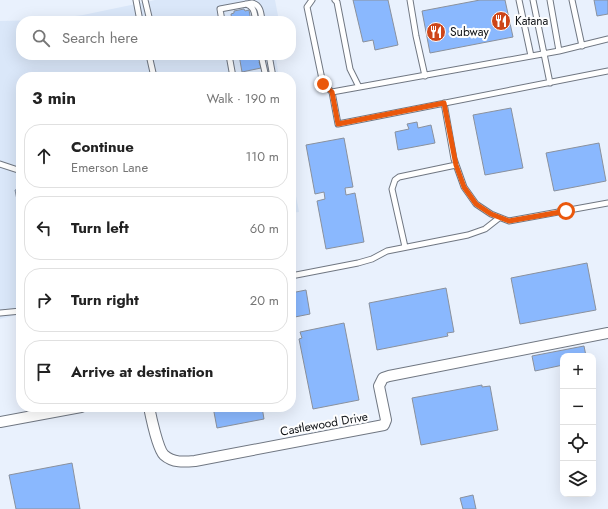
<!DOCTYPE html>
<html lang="en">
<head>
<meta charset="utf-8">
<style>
	:root { --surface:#fff; --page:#f2f2f2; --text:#222; --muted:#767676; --line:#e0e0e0 }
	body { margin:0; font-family:Jost,sans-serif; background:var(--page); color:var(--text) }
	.controls { position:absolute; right:12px; bottom:12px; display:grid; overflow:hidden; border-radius:8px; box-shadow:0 4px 16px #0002 }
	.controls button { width:36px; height:36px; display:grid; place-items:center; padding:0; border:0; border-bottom:1px solid var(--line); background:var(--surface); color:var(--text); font:20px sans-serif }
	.stop { position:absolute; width:12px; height:12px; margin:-9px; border:3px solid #ea580c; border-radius:50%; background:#fff }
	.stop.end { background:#ea580c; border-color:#fff; box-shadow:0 1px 4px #0008 }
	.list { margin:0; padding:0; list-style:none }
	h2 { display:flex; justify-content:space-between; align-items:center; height:52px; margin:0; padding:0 16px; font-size:17px }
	h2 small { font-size:13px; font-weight:400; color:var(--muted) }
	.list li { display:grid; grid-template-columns:26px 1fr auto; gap:12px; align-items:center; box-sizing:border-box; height:64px; margin:0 8px 8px; padding:0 8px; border:1px solid var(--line); border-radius:16px }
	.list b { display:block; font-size:15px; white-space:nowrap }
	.list p { margin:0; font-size:13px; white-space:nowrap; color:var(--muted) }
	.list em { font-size:13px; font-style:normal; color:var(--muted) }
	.icon { flex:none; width:22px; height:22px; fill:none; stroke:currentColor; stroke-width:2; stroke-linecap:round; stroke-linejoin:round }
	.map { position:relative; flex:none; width:608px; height:509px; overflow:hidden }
	.search { position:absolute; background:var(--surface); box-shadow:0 4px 16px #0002; left:16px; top:16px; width:280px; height:44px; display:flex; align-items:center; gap:10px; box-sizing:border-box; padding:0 14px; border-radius:16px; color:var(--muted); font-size:15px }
	.panel { position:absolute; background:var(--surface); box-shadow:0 4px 16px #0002; left:16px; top:72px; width:280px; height:340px; border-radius:16px }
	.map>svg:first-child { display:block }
	.built { fill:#dae7f9 }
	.building { fill:#8ab8fe; stroke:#8a919d }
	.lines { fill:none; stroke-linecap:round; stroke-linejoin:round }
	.service-casing { stroke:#707782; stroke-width:7 }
	.minor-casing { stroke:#707782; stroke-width:12 }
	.service { stroke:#fff; stroke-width:5 }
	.minor { stroke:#fff; stroke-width:10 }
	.route { stroke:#ea580c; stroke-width:5 }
	.labels { text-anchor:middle; stroke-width:4; stroke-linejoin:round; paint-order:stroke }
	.poi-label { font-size:12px; fill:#0d1014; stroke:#fefefe; text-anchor:start }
	.street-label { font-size:12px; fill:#0d1014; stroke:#fefefe }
</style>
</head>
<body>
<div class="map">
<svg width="608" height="509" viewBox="0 0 608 509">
	<rect width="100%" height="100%" fill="#e9f1fd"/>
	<path class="built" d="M155 0H275L279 21H21V55H280L276 59 279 77H21V314L0 319V21L43 20 83 15Z
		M291 169 299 212 291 213Z"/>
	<path class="building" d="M353 0H388L398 45 375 50 373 40 363 42Z
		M480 0H505L513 37 430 53 422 11Z
		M594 0H608V14L597 16Z
		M244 9 245 11 249 10 251 21H232L231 14 234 13V11Z
		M239 55H258L261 61 259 62 261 68 242 72Z
		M511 108 523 168 485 175 473 115Z
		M417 122 418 128 431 125 435 143 398 150 395 132 409 129 407 124Z
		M344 138 353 187 345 188 346 195 355 193 364 242 326 249 317 201 325 199 324 192 315 194 306 145Z
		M599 143 606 181 554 191 546 153Z
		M21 188V220L15 190Z
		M587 263 596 310 520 324 511 278Z
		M446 288 454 332 447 333 448 336 377 350 369 303Z
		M306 290 310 314 295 317 291 293Z
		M344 323 359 400 313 409 299 339 302 338 300 332Z
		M584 346 586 356H563V365L535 371 532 356Z
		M482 385V387L490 386 498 430 421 445 412 398Z
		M213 407H262L264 419 217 428Z
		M72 463 80 509H16L9 475Z
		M473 495 476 509H463L460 498Z"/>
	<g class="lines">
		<defs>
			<path id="service" d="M136 0 140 21
				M145 0 150 21
				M312 0 307 7 323 84 332 92
				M335 0 337 2 350 69 359 87
				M410 0 416 36 425 76
				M519 0 531 56
				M533 0 550 83
				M550 0 559 51 332 92 338 124 608 71
				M572 0 582 46
				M246 4C255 7 254 13 256 21
				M222 21 220 9 252 3C261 5 261 14 262 21
				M559 51 608 39
				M149 55 154 77
				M229 55 233 77
				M261 55 266 77
				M269 55 273 77
				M444 103 454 159 464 187 476 204 491 214 509 221 608 203
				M0 164 21 171
				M405 247 392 189 395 180 399 177 456 165
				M291 276 358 263 372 259 387 251 468 235 485 229 499 218
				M0 313 21 311"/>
			<path id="minor" d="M149 407C151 417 158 449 164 455 173 463 184 462 195 461L384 425 386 420 379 386 383 378 389 376 608 333
				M0 422 81 407"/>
		</defs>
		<use href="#service" class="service-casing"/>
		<use href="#minor" class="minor-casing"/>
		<use href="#service" class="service"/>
		<use href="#minor" class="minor"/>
	</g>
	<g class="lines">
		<path class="route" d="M323 84 332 92 338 124 444 103 456 165 464 187 476 204 491 214 509 221 566 211"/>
	</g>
	<defs>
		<symbol id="restaurant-disc" viewBox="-11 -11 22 22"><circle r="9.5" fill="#cd4519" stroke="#fefefe"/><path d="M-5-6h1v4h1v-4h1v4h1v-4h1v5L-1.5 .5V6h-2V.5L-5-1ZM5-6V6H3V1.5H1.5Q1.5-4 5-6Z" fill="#fff"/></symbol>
	</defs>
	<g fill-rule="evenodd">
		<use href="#restaurant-disc" x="490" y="10" width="22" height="22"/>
		<use href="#restaurant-disc" x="425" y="21" width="22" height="22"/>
	</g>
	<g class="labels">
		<g class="poi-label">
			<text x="515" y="25">Katana</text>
			<text x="450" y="36">Subway</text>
		</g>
		<g class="street-label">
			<text transform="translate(324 424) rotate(-10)" y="4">Castlewood Drive</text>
		</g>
	</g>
</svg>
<div class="controls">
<button>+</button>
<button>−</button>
<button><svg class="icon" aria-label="locate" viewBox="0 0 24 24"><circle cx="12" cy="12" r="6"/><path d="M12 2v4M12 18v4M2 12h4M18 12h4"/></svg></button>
<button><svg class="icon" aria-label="layers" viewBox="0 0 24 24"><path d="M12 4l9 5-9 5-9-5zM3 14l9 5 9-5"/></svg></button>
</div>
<div class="stop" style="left:566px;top:211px"></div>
<div class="stop end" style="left:323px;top:84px"></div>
<div class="search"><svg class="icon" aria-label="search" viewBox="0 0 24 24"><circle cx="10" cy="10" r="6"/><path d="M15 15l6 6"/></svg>Search here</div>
<section class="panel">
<h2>3 min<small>Walk · 190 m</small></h2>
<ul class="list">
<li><svg class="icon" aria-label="ahead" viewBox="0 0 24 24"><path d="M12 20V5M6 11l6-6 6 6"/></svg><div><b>Continue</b><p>Emerson Lane</p></div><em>110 m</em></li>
<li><svg class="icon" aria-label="left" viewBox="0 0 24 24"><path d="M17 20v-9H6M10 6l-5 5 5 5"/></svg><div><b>Turn left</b></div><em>60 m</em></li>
<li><svg class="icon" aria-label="right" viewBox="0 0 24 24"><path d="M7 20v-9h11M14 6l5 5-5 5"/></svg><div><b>Turn right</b></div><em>20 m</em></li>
<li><svg class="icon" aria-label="arrive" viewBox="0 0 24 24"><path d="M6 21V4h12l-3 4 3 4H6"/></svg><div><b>Arrive at destination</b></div></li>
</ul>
</section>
</div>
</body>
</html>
